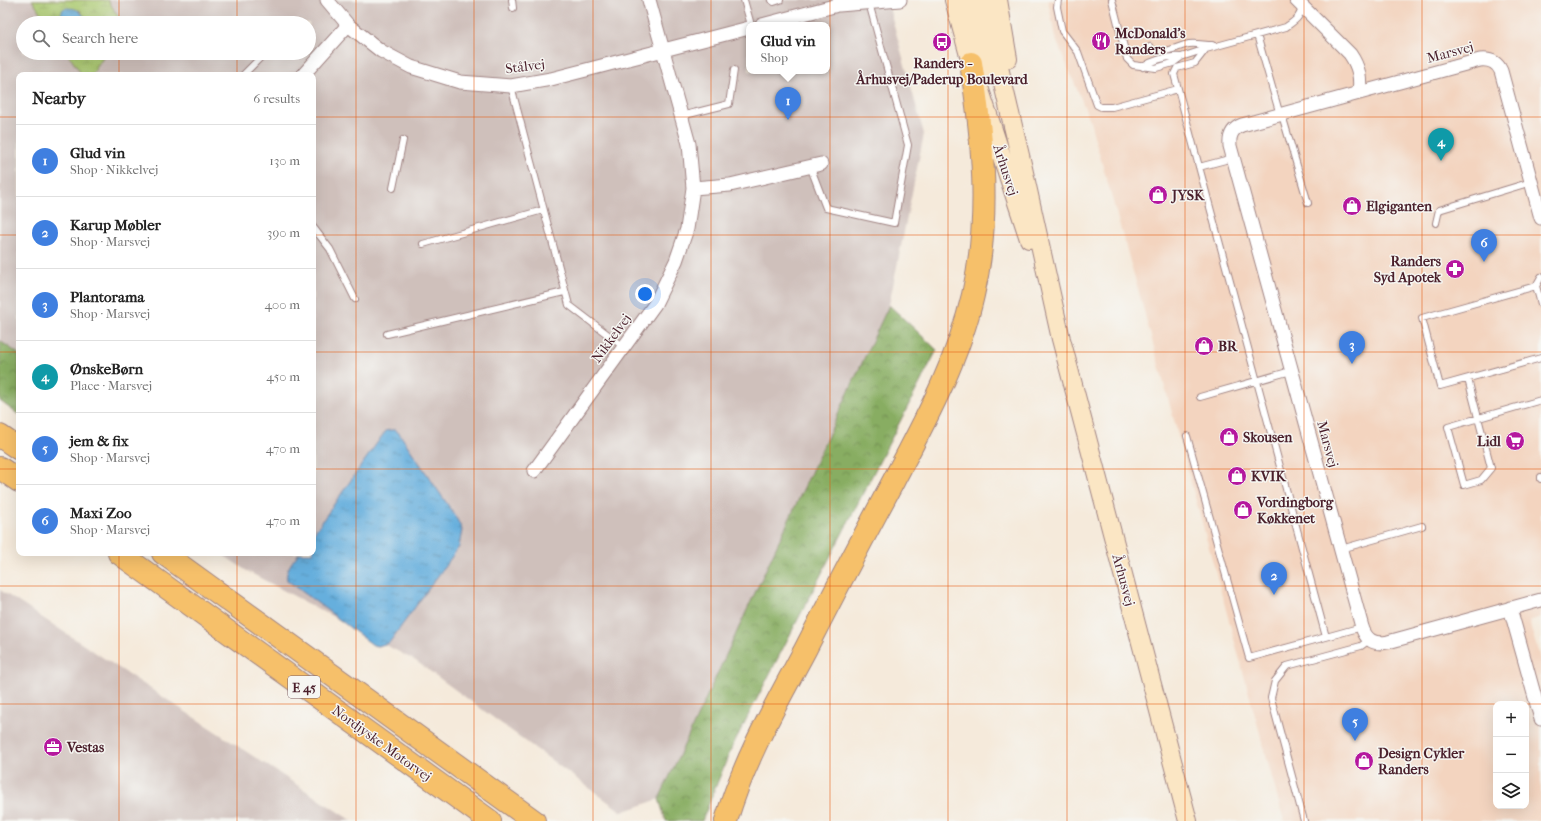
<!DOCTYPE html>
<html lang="en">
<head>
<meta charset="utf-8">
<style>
	:root { --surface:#fff; --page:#f6f6f6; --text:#222; --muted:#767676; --line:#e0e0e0; --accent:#b5179e }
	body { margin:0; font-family:"IM FELL French Canon",serif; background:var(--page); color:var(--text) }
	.controls { position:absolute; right:12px; bottom:12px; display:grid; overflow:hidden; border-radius:8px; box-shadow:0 4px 16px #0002 }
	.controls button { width:36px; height:36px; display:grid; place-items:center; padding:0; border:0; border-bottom:1px solid var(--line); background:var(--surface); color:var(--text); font:20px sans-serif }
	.you { position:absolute; left:645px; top:294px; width:14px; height:14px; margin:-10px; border:3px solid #fff; border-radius:50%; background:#1a73e8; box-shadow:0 0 0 6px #1a73e833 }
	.badge { display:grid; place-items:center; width:26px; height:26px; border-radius:50%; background:var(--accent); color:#fff; font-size:13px; font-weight:700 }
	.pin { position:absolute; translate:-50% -33px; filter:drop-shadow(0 1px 2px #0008) }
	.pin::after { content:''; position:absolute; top:21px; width:14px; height:12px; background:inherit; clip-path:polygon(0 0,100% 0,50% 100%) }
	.popup { position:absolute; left:746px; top:22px; width:84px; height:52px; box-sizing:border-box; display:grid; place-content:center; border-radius:8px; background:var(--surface); filter:drop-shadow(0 1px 3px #0005); font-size:13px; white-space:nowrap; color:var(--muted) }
	.popup b { font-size:15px; color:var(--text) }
	.popup::after { content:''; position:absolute; left:50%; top:100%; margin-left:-8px; border:8px solid transparent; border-top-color:var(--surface) }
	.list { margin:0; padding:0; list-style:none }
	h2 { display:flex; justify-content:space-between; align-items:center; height:52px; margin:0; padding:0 16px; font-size:17px }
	h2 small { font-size:13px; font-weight:400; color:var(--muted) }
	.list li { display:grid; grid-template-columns:26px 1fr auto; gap:12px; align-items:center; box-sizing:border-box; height:72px; padding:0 16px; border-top:1px solid var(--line) }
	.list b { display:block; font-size:15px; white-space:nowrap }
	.list p { margin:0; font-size:13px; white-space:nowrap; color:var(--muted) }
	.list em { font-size:13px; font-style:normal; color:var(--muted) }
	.icon { flex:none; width:22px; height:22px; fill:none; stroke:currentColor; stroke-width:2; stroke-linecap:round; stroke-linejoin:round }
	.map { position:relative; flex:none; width:1541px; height:821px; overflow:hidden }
	.search { position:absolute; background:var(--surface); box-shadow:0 4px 16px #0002; left:16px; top:16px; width:300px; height:44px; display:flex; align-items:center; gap:10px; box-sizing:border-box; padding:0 14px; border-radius:22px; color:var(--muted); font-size:15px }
	.panel { position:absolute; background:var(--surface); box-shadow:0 4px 16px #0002; left:16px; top:72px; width:300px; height:484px; border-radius:8px }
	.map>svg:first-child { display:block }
	.built { fill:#f3d4bf; fill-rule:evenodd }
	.industrial { fill:#cfc0bb; fill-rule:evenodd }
	.forest { fill:url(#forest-crowns); stroke:#696646 }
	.wetland { fill:url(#wetland-marsh); stroke:#7a744e }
	.water { fill:url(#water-ripples); stroke:#586784 }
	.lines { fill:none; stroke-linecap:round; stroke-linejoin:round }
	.lane-casing { stroke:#a08483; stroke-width:8 }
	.street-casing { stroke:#a08483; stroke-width:15 }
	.secondary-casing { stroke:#a08483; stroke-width:20 }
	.highway-casing { stroke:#a08483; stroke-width:24 }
	.lane { stroke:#fff; stroke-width:6 }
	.street { stroke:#fff; stroke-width:13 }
	.secondary { stroke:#fbe6c4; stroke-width:18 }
	.highway { stroke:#f6c06b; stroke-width:22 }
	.grid { fill:none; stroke:#e8590c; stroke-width:1; stroke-opacity:0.55 }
	.labels { text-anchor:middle; stroke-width:3; stroke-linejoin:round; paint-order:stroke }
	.shield { fill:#f6f6f2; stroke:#7e6067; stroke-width:1 }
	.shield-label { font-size:13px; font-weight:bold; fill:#4a1f2b }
	.poi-label { font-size:14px; font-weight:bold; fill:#4a1f2b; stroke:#f6f6f2; text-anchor:start }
	.street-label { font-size:14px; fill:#4a1f2b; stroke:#f6f6f2 }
</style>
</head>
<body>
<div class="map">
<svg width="1541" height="821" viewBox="0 0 1541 821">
	<defs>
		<pattern id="forest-crowns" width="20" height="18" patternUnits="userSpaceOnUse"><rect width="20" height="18" fill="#88ad62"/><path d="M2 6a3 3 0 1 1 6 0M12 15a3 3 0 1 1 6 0" fill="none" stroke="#718c51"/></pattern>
		<pattern id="wetland-marsh" width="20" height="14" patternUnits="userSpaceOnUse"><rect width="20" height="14" fill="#abc970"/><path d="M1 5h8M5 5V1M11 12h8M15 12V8" fill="none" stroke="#95ac61"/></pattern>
		<pattern id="water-ripples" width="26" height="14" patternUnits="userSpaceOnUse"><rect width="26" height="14" fill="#66afdd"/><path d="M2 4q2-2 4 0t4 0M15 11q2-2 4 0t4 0" fill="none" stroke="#568eb3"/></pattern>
	</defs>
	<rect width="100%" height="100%" fill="#f6f6f2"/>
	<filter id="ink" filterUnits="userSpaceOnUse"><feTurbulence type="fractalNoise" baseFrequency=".025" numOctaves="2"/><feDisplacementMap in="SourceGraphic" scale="8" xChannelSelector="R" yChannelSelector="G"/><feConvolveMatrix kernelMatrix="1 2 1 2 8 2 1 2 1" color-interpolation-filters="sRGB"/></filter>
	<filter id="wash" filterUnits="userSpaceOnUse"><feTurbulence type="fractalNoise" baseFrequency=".012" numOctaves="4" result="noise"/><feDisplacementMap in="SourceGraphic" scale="16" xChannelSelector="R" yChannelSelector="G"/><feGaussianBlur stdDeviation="0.9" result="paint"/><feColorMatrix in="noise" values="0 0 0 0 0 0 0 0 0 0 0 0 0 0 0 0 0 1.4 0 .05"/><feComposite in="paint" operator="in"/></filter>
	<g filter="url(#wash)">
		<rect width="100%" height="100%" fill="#f5eadb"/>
		<path class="built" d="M1048 0H1541V617L1529 621 1541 662V821H1284L1138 289 1089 118 1055 37ZM1496 704H1526V806H1496Z"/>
		<path class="industrial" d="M0 0H887L924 134 889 305 659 799 622 812 416 661 247 571 220 553H313V75H19V354L0 341ZM23 23H309V53H23ZM749 25H827V71H749Z
			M0 590 352 821H0Z"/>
		<path class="forest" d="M889 305 937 350 731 749 702 821H666L659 799Z
			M0 341 19 354V415L0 401Z"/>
		<path class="wetland" d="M32 0H108L122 23H88L80 10 61 14 63 23H47Z
			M67 53H106L92 75H82Z"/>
		<path class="water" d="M67 8C79 8 82 13 88 23H63L61 14 63 9Z
			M389 430H395L399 433 456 517 462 530 459 547 389 643 377 646 373 645 287 580C285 569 293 561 299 553H313V534L382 436 386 431Z"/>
	</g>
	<g filter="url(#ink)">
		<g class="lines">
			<defs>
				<path id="lane" d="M512 0 513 8
					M744 0 751 25
					M771 0 774 2 780 0
					M1058 0 1057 7 1062 31 1078 52 1097 105 1101 107H1112L1178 89
					M1112 0 1127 59 1133 65 1156 68 1173 63 1181 57 1206 49
					M1257 35 1280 115
					M1150 47C1158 58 1178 46 1189 44 1196 43 1205 45 1212 45
					M1143 67C1155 59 1168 56 1181 57
					M243 75 265 53
					M511 86 569 305 624 347
					M1282 115 1308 203
					M681 116 729 104 734 70
					M810 166 826 208 894 223 908 145 869 3
					M1199 167 1233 158
					M393 188 403 140
					M1436 223 1439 210 1531 182
					M313 227 330 249 355 299
					M423 244 543 210
					M1541 277 1536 286 1422 318 1440 386 1541 358
					M1536 286 1541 304
					M387 334 564 292
					M1468 379 1491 468 1481 480 1464 485 1448 427 1541 400
					M1200 397 1291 371
					M1187 436 1249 658 1326 637 1174 74 1177 68 1195 63 1206 49 1286 27C1294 21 1302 17 1301 6
					M1541 477V479
					M1341 549 1422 526
					M1326 637 1362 627
					M1304 821 1271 698 1275 681 1287 666 1361 646 1369 640"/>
				<path id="street" d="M327 0 348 25 381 51 411 67 460 82 511 86 551 79 749 28
					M1296 0 1350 54C1359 67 1361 78 1359 93
					M839 5 900 0
					M762 25 834 6 848 0
					M303 75 348 25
					M693 188 730 185 821 164
					M1541 218 1501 71C1497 62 1490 59 1480 60L1242 125C1232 129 1229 135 1230 146L1362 627C1366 640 1374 645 1388 642L1541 600
					M534 471 655 304 676 261 687 229 693 188 689 144 649 0
					M1510 608 1541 719"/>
				<path id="secondary" d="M954 0 971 63 1029 239
					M983 0 1023 168 1061 339 1188 821
					M998 0 1008 59
					M968 4 991 75"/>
				<path id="highway" d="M0 436 19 449
					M0 468 19 481
					M119 553 490 821
					M163 553 534 821
					M726 821C744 760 775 706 805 650 834 593 864 536 894 480 925 421 958 361 973 295 991 218 983 140 971 63"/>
			</defs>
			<use href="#lane" class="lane-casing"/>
			<use href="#street" class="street-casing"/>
			<use href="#secondary" class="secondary-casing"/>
			<use href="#highway" class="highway-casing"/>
			<use href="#lane" class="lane"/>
			<use href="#street" class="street"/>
			<use href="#secondary" class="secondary"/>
			<use href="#highway" class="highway"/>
		</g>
	</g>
	<path class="grid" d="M119 0V23M237 0V23M356 0V821M474 0V821M593 0V821M711 0V821M830 0V821M948 0V821M1067 0V821M1185 0V821M1304 0V821M1422 0V821M119 53V75M237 53V75M0 117H19M313 117H1541M0 235H19M313 235H1541M0 352H19M313 352H1541M0 469H19M313 469H1541M119 553V821M237 553V821M0 586H1541M0 704H1541"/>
	<defs>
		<symbol id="restaurant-disc" viewBox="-11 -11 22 22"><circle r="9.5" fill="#b5179e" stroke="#f6f6f2"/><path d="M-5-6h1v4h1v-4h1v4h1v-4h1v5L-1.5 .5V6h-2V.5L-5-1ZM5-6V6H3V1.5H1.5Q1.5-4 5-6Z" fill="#fff"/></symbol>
		<symbol id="bus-disc" viewBox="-11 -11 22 22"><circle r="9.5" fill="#b5179e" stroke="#f6f6f2"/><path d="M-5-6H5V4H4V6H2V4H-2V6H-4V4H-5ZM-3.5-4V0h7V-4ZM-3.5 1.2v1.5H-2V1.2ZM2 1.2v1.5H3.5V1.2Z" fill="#fff"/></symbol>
		<symbol id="shop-disc" viewBox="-11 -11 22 22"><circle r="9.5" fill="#b5179e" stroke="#f6f6f2"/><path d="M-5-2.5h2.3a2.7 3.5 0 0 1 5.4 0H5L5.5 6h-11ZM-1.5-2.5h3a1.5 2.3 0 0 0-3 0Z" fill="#fff"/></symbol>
		<symbol id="pharmacy-disc" viewBox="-11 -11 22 22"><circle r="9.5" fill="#b5179e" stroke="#f6f6f2"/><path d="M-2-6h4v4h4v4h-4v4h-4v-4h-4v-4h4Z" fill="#fff"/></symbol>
		<symbol id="supermarket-disc" viewBox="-11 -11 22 22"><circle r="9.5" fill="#b5179e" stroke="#f6f6f2"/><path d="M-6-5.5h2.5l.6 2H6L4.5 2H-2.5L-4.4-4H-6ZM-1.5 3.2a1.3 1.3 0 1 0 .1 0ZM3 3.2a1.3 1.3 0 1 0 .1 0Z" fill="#fff"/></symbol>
		<symbol id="office-disc" viewBox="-11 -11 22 22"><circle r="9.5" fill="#b5179e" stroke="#f6f6f2"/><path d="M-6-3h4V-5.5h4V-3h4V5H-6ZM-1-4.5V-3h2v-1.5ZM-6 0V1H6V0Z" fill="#fff"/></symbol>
	</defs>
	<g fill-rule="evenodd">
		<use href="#restaurant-disc" x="1090" y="30" width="22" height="22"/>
		<use href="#bus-disc" x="931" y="31" width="22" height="22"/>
		<use href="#shop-disc" x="1147" y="184" width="22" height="22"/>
		<use href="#shop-disc" x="1341" y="195" width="22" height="22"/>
		<use href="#pharmacy-disc" x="1444" y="258" width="22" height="22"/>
		<use href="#shop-disc" x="1193" y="335" width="22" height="22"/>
		<use href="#shop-disc" x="1218" y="426" width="22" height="22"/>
		<use href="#supermarket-disc" x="1504" y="430" width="22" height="22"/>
		<use href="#shop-disc" x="1226" y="465" width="22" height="22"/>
		<use href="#shop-disc" x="1232" y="499" width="22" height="22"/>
		<use href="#office-disc" x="42" y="736" width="22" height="22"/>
		<use href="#shop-disc" x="1353" y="750" width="22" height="22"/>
	</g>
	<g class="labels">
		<rect class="shield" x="288" y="676" width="32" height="22" rx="3"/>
		<g class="shield-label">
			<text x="304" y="692">E 45</text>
		</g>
		<g class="poi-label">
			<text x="1115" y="38">McDonald's<tspan x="1115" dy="16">Randers</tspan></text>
			<text x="942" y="68" text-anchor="middle">Randers -<tspan x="942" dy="16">Århusvej/Paderup Boulevard</tspan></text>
			<text x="1172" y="200">JYSK</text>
			<text x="1366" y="211">Elgiganten</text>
			<text x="1441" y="266" text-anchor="end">Randers<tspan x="1441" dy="16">Syd Apotek</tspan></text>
			<text x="1218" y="351">BR</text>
			<text x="1243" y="442">Skousen</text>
			<text x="1501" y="446" text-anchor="end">Lidl</text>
			<text x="1251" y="481">KVIK</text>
			<text x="1257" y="507">Vordingborg<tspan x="1257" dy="16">Køkkenet</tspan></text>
			<text x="67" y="752">Vestas</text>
			<text x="1378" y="758">Design Cykler<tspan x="1378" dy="16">Randers</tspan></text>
		</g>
		<g class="street-label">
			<text transform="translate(1450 52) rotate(-15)" y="5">Marsvej</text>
			<text transform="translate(525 66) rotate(-7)" y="5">Stålvej</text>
			<text transform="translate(1006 170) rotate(72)" y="5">Århusvej</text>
			<text transform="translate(611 338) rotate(-54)" y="5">Nikkelvej</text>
			<text transform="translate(1328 444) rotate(75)" y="5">Marsvej</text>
			<text transform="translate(1124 580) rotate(75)" y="5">Århusvej</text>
			<text transform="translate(382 743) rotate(36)" y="5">Nordjyske Motorvej</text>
		</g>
	</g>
</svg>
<div class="controls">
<button>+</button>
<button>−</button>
<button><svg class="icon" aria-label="layers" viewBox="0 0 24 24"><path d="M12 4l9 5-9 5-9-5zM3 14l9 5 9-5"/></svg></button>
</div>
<div class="you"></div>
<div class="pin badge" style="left:788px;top:120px;background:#3f7fe0">1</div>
<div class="popup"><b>Glud vin</b>Shop</div>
<div class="pin badge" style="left:1274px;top:595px;background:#3f7fe0">2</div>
<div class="pin badge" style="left:1352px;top:364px;background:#3f7fe0">3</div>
<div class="pin badge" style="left:1441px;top:161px;background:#0f9aa8">4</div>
<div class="pin badge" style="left:1355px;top:741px;background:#3f7fe0">5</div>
<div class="pin badge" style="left:1484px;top:262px;background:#3f7fe0">6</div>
<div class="search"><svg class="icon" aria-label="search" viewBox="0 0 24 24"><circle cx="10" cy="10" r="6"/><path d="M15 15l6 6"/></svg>Search here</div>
<section class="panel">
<h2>Nearby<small>6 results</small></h2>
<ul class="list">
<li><span class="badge" style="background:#3f7fe0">1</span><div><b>Glud vin</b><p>Shop · Nikkelvej</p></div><em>130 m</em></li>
<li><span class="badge" style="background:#3f7fe0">2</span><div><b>Karup Møbler</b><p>Shop · Marsvej</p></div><em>390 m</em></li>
<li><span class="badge" style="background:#3f7fe0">3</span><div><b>Plantorama</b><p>Shop · Marsvej</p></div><em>400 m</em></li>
<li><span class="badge" style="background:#0f9aa8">4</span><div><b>ØnskeBørn</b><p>Place · Marsvej</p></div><em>450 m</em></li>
<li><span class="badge" style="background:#3f7fe0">5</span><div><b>jem &amp; fix</b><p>Shop · Marsvej</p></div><em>470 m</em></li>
<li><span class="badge" style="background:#3f7fe0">6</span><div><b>Maxi Zoo</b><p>Shop · Marsvej</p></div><em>470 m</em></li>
</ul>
</section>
</div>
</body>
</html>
